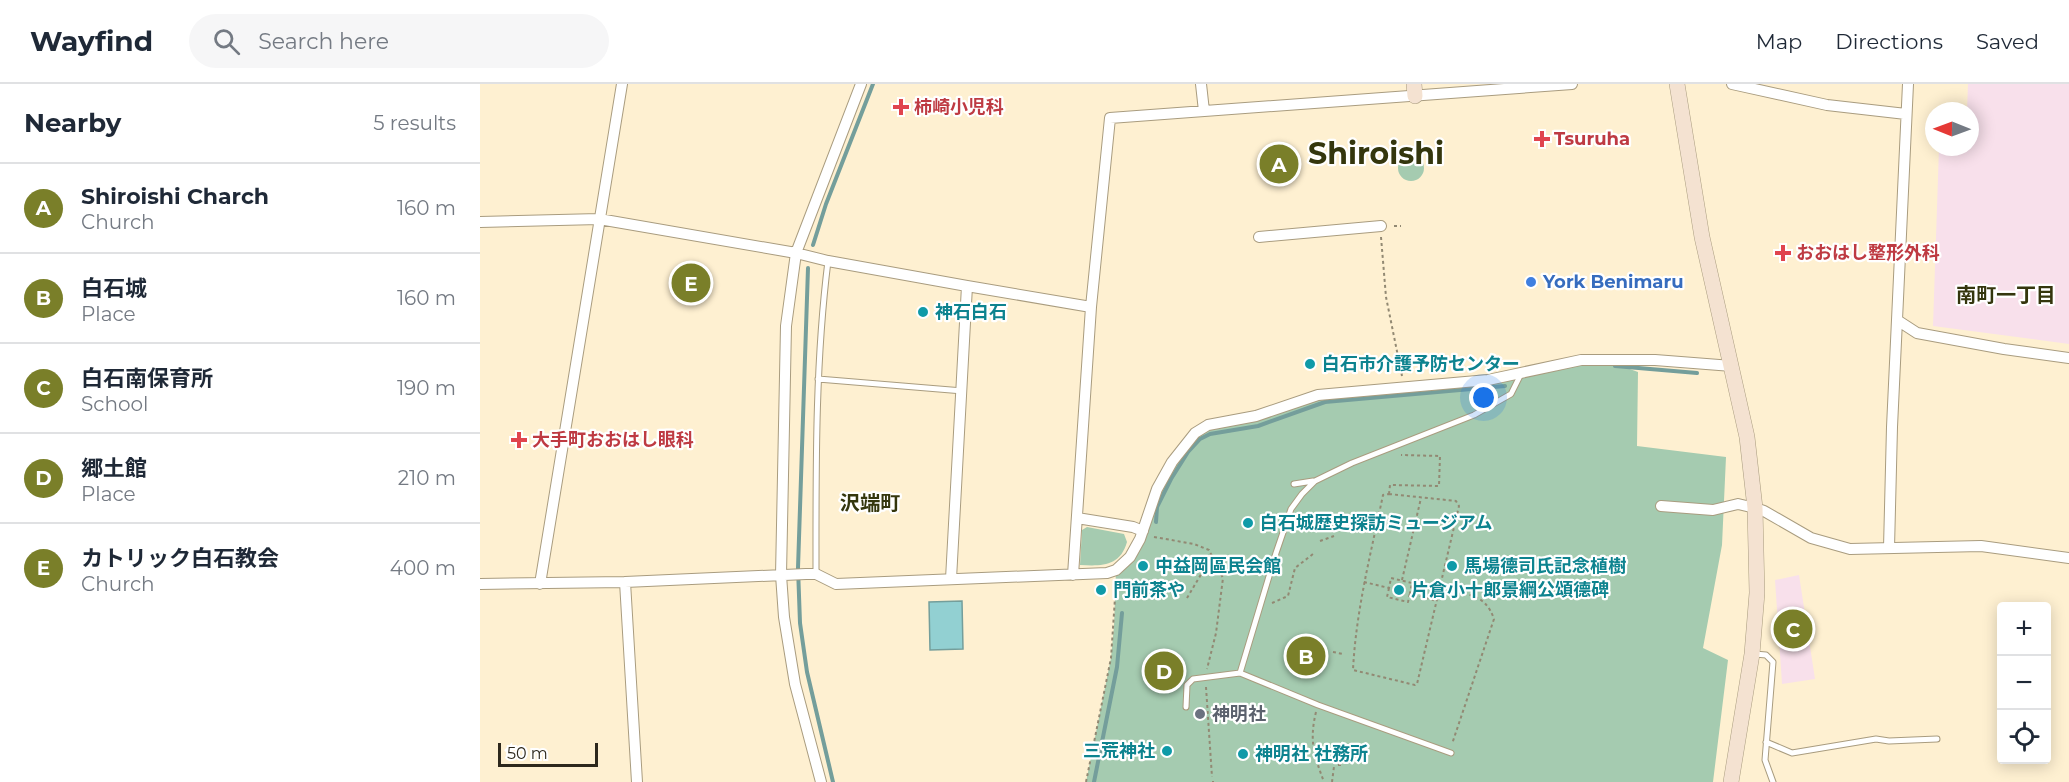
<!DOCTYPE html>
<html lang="en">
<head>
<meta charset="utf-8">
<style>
	:root { --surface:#fff; --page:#f6f6f7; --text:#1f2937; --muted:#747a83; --line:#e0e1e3; --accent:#7a7f29 }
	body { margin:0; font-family:Montserrat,"Noto Sans JP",sans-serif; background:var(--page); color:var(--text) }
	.controls { position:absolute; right:18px; bottom:18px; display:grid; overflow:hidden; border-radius:6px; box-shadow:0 3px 15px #0003 }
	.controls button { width:54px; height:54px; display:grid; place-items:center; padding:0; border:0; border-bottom:2px solid var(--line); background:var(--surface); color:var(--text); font:30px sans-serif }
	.compass { position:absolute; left:1445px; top:18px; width:54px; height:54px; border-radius:50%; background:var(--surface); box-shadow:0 3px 15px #0003; rotate:271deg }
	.scale { position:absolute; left:18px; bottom:15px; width:100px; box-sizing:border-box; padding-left:6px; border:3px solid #2d281c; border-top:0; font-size:16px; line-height:21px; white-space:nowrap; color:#2d281c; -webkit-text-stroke:4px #fff; paint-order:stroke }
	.you { position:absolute; left:1004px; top:314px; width:21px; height:21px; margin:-15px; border:4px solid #fff; border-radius:50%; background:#1a73e8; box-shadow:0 0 0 9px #1a73e833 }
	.badge { display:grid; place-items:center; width:39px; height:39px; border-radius:50%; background:var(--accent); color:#fff; font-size:20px; font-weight:700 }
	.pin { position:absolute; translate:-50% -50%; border:3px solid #fff; box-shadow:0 2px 6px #0006 }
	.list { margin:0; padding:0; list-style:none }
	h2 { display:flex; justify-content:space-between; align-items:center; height:78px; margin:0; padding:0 24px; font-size:26px }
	h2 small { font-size:20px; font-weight:400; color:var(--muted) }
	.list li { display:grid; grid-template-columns:39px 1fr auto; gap:18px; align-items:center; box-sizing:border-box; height:90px; padding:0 24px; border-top:2px solid var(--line) }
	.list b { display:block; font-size:22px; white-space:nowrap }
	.list p { margin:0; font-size:20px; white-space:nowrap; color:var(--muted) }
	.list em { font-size:20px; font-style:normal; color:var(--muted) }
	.icon { flex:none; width:33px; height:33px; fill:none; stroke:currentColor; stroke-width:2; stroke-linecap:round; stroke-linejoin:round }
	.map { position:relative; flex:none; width:1589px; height:698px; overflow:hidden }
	header { display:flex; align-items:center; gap:36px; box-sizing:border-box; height:84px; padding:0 30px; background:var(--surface); border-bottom:2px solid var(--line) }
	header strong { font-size:28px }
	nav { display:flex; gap:33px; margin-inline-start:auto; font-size:21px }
	.search { width:420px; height:54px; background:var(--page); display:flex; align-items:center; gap:15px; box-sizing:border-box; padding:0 21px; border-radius:33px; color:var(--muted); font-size:22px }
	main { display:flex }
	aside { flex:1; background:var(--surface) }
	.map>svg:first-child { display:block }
	.education { fill:#f8e0eb }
	.green { fill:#a5cbb0 }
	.water { fill:#92d0d2; stroke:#749e9b; stroke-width:1.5 }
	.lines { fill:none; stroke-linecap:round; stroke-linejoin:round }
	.stream { stroke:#749e9b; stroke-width:4 }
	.lane-casing { stroke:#a99c7f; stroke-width:7 }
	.street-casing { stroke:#a99c7f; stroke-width:12 }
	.secondary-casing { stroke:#a99c7f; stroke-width:16 }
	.path { stroke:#928973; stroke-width:2; stroke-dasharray:3 3; stroke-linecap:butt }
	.lane { stroke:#fff; stroke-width:5 }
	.street { stroke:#fff; stroke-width:10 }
	.secondary { stroke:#f4e2d1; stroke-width:15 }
	.health-dot { fill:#e0444e; stroke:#fff; stroke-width:2 }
	.shop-dot { fill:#3f7fe0; stroke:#fff; stroke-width:2 }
	.culture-dot { fill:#0f9aa8; stroke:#fff; stroke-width:2 }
	.worship-dot { fill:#6b7280; stroke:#fff; stroke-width:2 }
	.labels { text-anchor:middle; stroke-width:4.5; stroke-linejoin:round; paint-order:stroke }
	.health-label { font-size:18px; font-weight:bold; fill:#be3a42; stroke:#fff; text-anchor:start }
	.shop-label { font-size:18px; font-weight:bold; fill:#366cbe; stroke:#fff; text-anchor:start }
	.culture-label { font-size:18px; font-weight:bold; fill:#0d838f; stroke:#fff; text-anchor:start }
	.worship-label { font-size:18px; font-weight:bold; fill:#5b616d; stroke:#fff; text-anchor:start }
	.neighbourhood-label { font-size:20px; font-weight:bold; fill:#34360d; stroke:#fff }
	.town-label { font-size:30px; font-weight:bold; fill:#34360d; stroke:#fff }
</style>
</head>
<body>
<header>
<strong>Wayfind</strong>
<div class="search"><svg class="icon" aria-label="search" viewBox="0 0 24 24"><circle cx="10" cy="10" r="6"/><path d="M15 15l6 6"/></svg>Search here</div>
<nav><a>Map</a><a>Directions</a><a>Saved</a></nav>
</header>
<main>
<aside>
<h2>Nearby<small>5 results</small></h2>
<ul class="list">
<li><span class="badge">A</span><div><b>Shiroishi Charch</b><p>Church</p></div><em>160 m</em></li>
<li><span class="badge">B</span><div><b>白石城</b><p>Place</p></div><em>160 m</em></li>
<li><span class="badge">C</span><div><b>白石南保育所</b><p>School</p></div><em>190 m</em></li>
<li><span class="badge">D</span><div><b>郷土館</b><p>Place</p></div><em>210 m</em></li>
<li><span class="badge">E</span><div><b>カトリック白石教会</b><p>Church</p></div><em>400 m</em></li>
</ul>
</aside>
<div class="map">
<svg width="1589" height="698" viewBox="0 0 1589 698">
	<rect width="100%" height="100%" fill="#fef0d1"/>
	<path class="education" d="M1488 0H1589V260L1453 242 1459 64 1485 67V63H1490V27H1487Z
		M1319 491 1335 595 1302 600 1295 496Z"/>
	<path class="green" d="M918 84a13 13 0 1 1 26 0a13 13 0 1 1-26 0Z
		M1122 275 1158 288 1157 362 1246 373 1242 461 1223 564 1248 576 1233 698H606L631 574 634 542 636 486 650 473 671 422 715 349 838 311 1008 296Z
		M607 443 644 450 647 458C640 483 621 482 600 481L602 446Z"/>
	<path class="water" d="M482 517 483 565 450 566 449 518Z"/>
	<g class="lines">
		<path class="stream" d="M333 161 346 120 393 0
			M328 184 318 484 320 539 327 588 353 698
			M1135 282 1217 289
			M676 438 677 423 691 395 708 368 720 355 730 350 778 342 845 318 1025 302
			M614 698 637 583 642 529"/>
		<defs>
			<path id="lane" d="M338 295 483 307
				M814 400 833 397
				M336 490C336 386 335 281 348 177
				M1275 570 1286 571 1293 578 1285 676 1293 698
				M760 589 796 469 811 425 822 410 835 397 872 379 994 331 1031 310 1041 290
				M706 623 707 601 713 595 760 589 838 621 971 669
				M1286 658 1312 669 1396 655 1409 657 1457 655"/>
			<path id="street" d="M721 0 724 27
				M1252 0 1347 21 1426 30
				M0 138 119 135 316 169 348 177 487 202 611 223
				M779 153 901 142
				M1417 236 1437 249 1524 265 1589 274
				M1181 422 1233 426 1258 420 1275 424 1284 427 1331 454 1370 465 1501 462 1589 474
				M597 434 653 443 663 447
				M1409 464 1412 343 1428 0
				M593 491 611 223 630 34 1092 0
				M471 495 487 202
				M145 498 157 698
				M0 500 145 498 326 490H336L356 500 627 489 636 486 650 473 660 455 677 405 692 378 715 349 728 341 776 332 838 311 1008 296 1101 276H1175L1252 282
				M60 500 142 0
				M341 698 315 600 304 533 301 491 306 242 316 169 381 0"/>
			<path id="secondary" d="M934 0 935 12
				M1197 0 1222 153 1267 353 1275 424 1277 509 1272 570 1251 698"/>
		</defs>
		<use href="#lane" class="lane-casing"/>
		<use href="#street" class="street-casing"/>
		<use href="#secondary" class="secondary-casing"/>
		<path class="path" d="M914 142H921
			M901 153 906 213 922 292
			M909 410 976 417 979 422 937 600 935 601 873 586C876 526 891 469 903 411Z
			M909 410 910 401 959 402 960 372 921 371
			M674 453 714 460 729 466 743 494 736 549 727 585
			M840 457 854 452
			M922 496 941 414
			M884 498 909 504 911 494 932 499 930 509 957 517
			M909 504 907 513 928 518 930 509
			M960 505C984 510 1005 508 1014 535L972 660
			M707 514 729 477
			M792 519 808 512 815 484 833 470
			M853 568 863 570
			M726 603 732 693
			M836 628C829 657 834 671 844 698
			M858 681H862
			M733 697V698
			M606 698 631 574 636 499
			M852 698 856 667"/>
		<use href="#lane" class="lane"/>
		<use href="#street" class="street"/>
		<use href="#secondary" class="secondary"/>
	</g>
	<g class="health-dot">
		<path d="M418 14h6v6h6v6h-6v6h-6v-6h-6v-6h6z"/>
		<path d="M1059 46h6v6h6v6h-6v6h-6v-6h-6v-6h6z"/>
		<path d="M1300 160h6v6h6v6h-6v6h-6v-6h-6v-6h6z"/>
		<path d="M36 347h6v6h6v6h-6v6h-6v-6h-6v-6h6z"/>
	</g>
	<circle class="shop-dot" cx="1051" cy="198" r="6"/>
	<g class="culture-dot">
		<circle cx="443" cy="228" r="6"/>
		<circle cx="830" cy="280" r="6"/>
		<circle cx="768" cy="439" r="6"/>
		<circle cx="663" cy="482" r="6"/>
		<circle cx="972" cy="482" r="6"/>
		<circle cx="621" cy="506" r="6"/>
		<circle cx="919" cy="506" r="6"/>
		<circle cx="687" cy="667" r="6"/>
		<circle cx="763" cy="670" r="6"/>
	</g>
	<circle class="worship-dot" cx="720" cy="630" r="6"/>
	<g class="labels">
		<g class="health-label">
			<text x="434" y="29">柿崎小児科</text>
			<text x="1074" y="61">Tsuruha</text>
			<text x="1316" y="175">おおはし整形外科</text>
			<text x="52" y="362">大手町おおはし眼科</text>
		</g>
		<g class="shop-label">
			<text x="1063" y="204">York Benimaru</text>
		</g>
		<g class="culture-label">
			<text x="455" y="234">神石白石</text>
			<text x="842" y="286">白石市介護予防センター</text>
			<text x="780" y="445">白石城歴史探訪ミュージアム</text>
			<text x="675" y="488">中益岡區民会館</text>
			<text x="984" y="488">馬場德司氏記念植樹</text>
			<text x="633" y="512">門前茶や</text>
			<text x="931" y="512">片倉小十郎景綱公頌德碑</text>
			<text x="675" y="673" text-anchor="end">三荒神社</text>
			<text x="775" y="676">神明社 社務所</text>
		</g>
		<g class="worship-label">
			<text x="732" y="636">神明社</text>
		</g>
		<g class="neighbourhood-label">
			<text x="1526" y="218">南町一丁目</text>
			<text x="390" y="426">沢端町</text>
		</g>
		<g class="town-label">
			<text x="896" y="80">Shiroishi</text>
		</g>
	</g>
</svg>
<div class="controls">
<button>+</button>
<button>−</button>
<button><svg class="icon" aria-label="locate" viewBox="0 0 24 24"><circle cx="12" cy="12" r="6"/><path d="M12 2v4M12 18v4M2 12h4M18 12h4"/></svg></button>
</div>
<svg class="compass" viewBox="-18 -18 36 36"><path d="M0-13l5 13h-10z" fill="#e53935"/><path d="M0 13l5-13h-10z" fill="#747a83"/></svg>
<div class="scale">50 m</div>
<div class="you"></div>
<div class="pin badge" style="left:799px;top:80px">A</div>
<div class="pin badge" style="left:826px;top:572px">B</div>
<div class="pin badge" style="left:1313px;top:545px">C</div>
<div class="pin badge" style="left:684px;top:587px">D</div>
<div class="pin badge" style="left:211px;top:199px">E</div>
</div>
</main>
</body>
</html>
